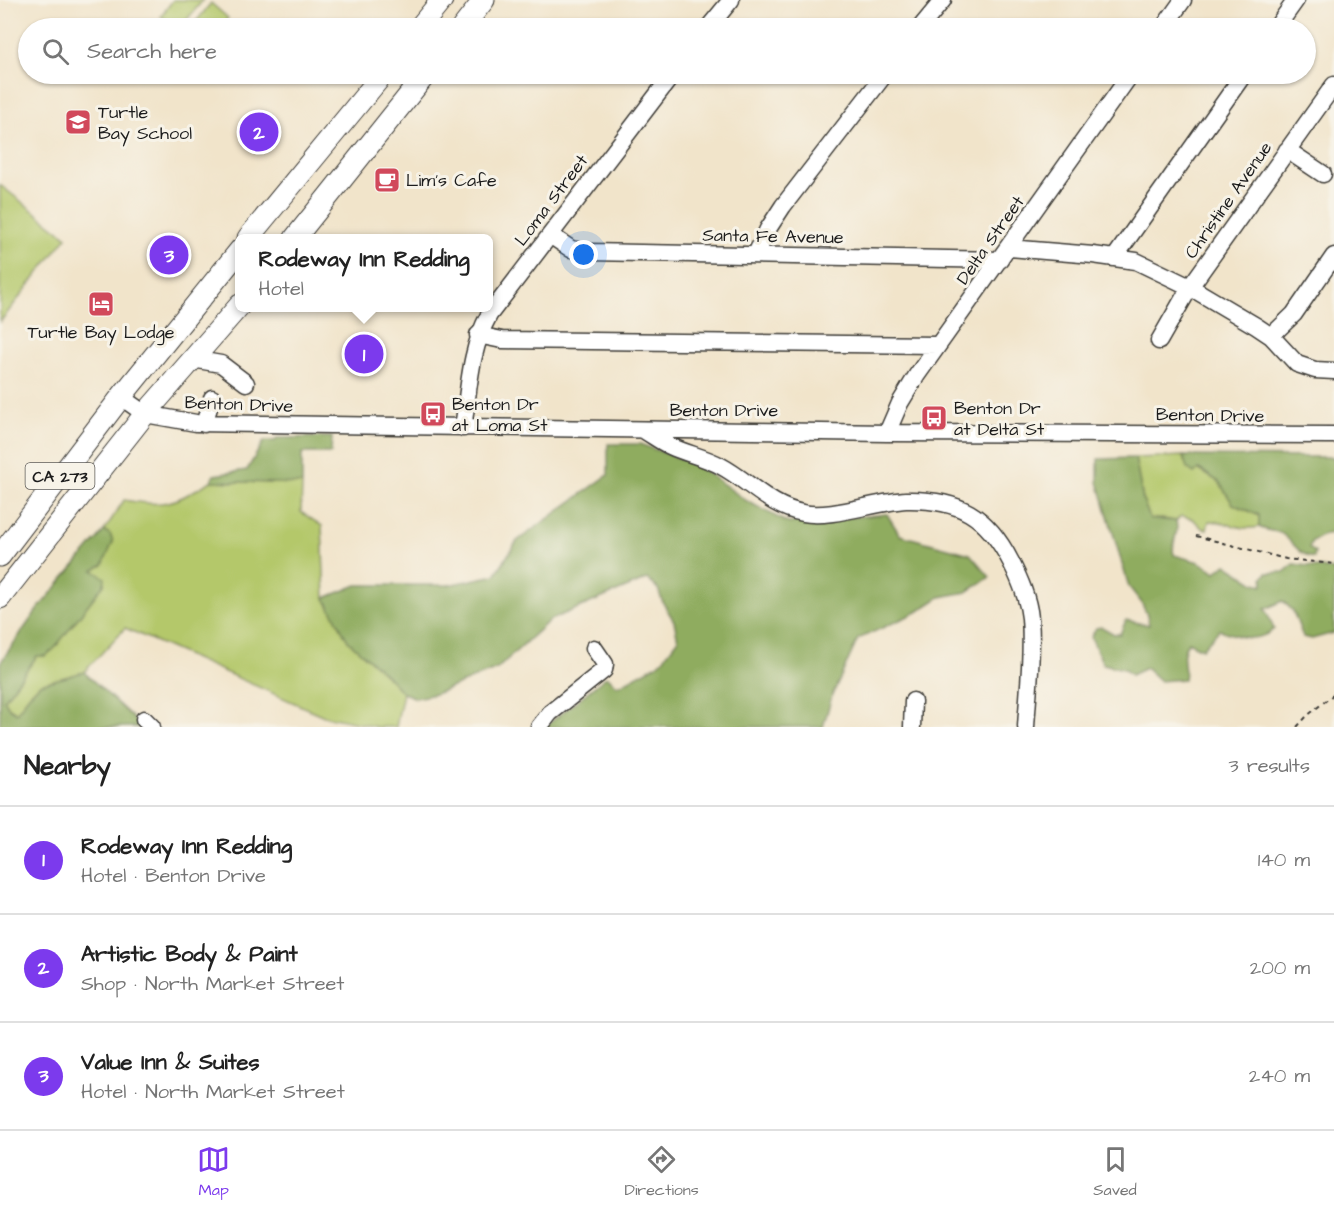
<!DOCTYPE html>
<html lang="en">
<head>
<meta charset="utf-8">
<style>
	:root { --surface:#fff; --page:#f6f6f6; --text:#222; --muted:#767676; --line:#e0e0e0; --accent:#7c3aed }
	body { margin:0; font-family:"Architects Daughter",sans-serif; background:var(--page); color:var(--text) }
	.you { position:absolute; left:584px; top:255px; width:21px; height:21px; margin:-15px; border:4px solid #fff; border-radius:50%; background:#1a73e8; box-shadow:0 0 0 9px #1a73e833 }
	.badge { display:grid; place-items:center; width:39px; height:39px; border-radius:50%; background:var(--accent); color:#fff; font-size:20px; font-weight:700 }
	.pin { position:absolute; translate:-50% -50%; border:3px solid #fff; box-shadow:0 2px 6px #0006 }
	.popup { position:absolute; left:235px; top:234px; width:258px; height:78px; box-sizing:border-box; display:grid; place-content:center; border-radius:9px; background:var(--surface); filter:drop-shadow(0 2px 4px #0005); font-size:20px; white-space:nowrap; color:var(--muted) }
	.popup b { font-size:22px; color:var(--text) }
	.popup::after { content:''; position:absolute; left:50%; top:100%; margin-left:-12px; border:12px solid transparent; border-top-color:var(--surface) }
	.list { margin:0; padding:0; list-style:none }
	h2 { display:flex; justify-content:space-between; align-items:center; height:78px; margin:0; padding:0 24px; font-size:26px }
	h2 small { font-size:20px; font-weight:400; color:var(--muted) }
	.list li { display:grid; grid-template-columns:39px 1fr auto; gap:18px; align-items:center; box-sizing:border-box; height:108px; padding:0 24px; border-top:2px solid var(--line) }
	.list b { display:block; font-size:22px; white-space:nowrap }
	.list p { margin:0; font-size:20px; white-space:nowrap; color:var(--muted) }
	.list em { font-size:20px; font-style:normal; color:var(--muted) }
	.icon { flex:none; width:33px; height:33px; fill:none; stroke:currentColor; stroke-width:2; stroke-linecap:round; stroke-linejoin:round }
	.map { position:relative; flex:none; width:1334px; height:727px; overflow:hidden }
	.search { position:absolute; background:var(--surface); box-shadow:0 2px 4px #0004; left:18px; right:18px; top:18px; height:66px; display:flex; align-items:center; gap:15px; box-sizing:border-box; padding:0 21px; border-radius:33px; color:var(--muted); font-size:22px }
	.sheet { height:402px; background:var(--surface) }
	nav { display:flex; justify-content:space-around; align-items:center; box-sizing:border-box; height:84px; border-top:2px solid var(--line); background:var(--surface); font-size:16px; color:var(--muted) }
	nav a { display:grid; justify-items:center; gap:3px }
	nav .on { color:var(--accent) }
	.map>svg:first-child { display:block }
	.green { fill:#b4c86b; stroke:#687244; stroke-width:1.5 }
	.forest { fill:#8fac5f; stroke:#56643e; stroke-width:1.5 }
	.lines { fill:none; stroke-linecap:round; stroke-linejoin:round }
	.minor-casing { stroke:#3c3a36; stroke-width:19 }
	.major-casing { stroke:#3c3a36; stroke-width:23 }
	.path { stroke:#3c3a36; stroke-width:2; stroke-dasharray:4.5 4.5; stroke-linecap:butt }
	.minor { stroke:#fff; stroke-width:16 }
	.major { stroke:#fff; stroke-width:21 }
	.labels { text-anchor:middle; stroke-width:6; stroke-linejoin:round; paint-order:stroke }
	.shield { fill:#f7f3e8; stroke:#5e5c59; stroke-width:1.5 }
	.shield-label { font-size:16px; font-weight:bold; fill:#1c1c1c }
	.poi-label { font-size:18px; fill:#1c1c1c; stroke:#f7f3e8; text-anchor:start }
	.street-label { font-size:18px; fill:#1c1c1c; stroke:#f7f3e8 }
</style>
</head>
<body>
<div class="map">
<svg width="1334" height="727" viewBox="0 0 1334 727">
	<rect width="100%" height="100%" fill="#f7f3e8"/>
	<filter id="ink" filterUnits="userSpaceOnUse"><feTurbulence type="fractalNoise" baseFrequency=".0167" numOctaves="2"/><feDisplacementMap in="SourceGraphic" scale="12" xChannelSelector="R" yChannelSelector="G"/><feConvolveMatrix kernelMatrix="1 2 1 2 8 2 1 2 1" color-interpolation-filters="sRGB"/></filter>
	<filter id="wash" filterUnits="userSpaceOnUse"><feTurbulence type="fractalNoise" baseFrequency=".008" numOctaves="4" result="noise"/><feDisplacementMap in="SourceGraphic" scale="24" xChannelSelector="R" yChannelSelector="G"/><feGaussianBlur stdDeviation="1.35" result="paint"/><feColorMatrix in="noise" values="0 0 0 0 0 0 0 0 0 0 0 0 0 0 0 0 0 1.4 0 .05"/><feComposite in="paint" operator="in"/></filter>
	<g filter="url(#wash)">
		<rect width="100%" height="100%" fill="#f1e4ca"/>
		<path class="green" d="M173 0H203L180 28H177L161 16Z
			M211 3 228 18 220 28H191Z
			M0 185 67 237 0 322Z
			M1183 456 1184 461 1219 482 1233 504 1259 516V527C1241 531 1227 522 1209 521L1207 529H1203L1193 519 1181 516 1176 521 1164 519H1150L1143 500 1135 458Z
			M211 481 302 484 301 512 322 526 325 598 348 641 382 671 403 693 396 727H377L324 716 125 628 84 672 40 684 28 696 17 713 9 708 4 700 37 656H45L54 649 104 584 93 570 108 552 113 542 110 534 104 531 124 500C169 508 173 503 211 481Z"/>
		<path class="forest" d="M332 437 331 453H302V484L211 481 214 475 247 470 264 441H275L277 438Z
			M608 444H640L695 464 747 501 788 523 887 514 900 535 970 554 990 577 967 592 940 597 917 612 858 639 832 696 823 727H545L607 676 616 685H620L660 663 678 640 674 621 663 603 658 589 647 579 550 620 497 669 435 694 416 698 403 693 382 671 348 641 325 598 357 585H448L495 575 517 541 608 475Z
			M1183 456 1334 457V533L1325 534 1312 541 1309 548 1315 552 1314 558C1299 555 1294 543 1282 534 1276 530 1267 532 1259 527V515L1233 504 1219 482 1199 469 1194 473 1187 468Z
			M1135 458 1143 500 1150 519 1176 521C1180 535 1170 542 1174 555L1199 562 1216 572 1226 564 1255 583 1263 585V577L1267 573 1284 572 1294 564 1334 570V633L1312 639 1303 637 1293 611 1283 601 1265 609 1274 629C1256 645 1239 636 1219 630L1202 649 1188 642C1179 656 1187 665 1184 679L1160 681 1146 668 1131 675 1124 669 1103 664 1091 637 1096 628 1102 627 1114 634H1120L1126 620 1149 625 1147 615 1141 602 1129 587 1123 567 1098 482V459Z
			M104 531 110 534 113 542 103 565 93 570 105 578 104 584 54 649 45 656H37L4 700 9 708 17 713 28 696 40 684 84 672 131 716 141 727H0V663L37 610Z"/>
	</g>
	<g filter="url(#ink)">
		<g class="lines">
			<defs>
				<path id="minor" d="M708 28 731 0
					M920 28 943 0
					M1163 28 1183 0
					M1276 28 1296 0
					M1287 150 1323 174
					M550 235 571 249 589 252 1000 260
					M1009 248 1093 255 1136 261 1190 287 1256 326 1271 336 1297 364 1315 370 1334 371
					M756 254 768 229 783 206 885 74
					M1115 257 1244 74
					M478 335 502 340 938 345
					M1271 336 1294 314 1334 256
					M1159 341 1190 287 1334 85
					M192 359 221 364 246 383
					M121 397 145 414 196 423 887 433 1334 435
					M204 424 212 398
					M463 428C469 389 470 349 489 315L673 74
					M643 430C652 435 661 442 670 446 687 454 705 457 721 466 749 481 770 507 803 513 830 519 875 502 906 500 959 499 987 515 1011 562 1020 580 1028 598 1030 618 1033 653 1028 692 1026 727
					M887 433 900 403 917 375 1131 74
					M144 719 152 727
					M539 727 550 713 604 670 605 664 594 648
					M912 727 913 701"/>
				<path id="major" d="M419 28 442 0
					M462 28 484 0
					M248 238 383 74
					M295 238 426 74
					M0 556 121 397 240 250
					M0 598 145 414 240 305"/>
			</defs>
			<use href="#minor" class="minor-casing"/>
			<use href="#major" class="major-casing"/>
			<path class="path" d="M1196 536 1286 559 1334 564
				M0 634V637
				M1297 727 1307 716 1334 694"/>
			<use href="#minor" class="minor"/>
			<use href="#major" class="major"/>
		</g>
	</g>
	<defs>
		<symbol id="school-square" viewBox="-11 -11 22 22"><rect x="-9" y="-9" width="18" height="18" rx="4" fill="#d1495b" stroke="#f7f3e8"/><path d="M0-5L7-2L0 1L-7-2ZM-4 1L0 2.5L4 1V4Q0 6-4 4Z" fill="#fff"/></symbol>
		<symbol id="cafe-square" viewBox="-11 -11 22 22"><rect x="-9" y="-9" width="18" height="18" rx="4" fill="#d1495b" stroke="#f7f3e8"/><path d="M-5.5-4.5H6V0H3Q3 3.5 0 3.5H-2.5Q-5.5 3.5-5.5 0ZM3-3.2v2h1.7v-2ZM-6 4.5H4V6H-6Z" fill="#fff"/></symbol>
		<symbol id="hotel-square" viewBox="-11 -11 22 22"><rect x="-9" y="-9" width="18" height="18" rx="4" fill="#d1495b" stroke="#f7f3e8"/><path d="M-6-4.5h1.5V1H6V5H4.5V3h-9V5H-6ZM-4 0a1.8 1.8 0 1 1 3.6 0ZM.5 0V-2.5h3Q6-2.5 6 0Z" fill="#fff"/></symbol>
		<symbol id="bus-square" viewBox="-11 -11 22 22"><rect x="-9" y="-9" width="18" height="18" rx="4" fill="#d1495b" stroke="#f7f3e8"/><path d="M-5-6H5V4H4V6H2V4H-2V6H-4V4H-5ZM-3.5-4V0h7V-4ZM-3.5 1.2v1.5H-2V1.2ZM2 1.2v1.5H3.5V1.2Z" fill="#fff"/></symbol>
	</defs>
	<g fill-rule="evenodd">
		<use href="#school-square" x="63" y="107" width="30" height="30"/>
		<use href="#cafe-square" x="372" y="165" width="30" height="30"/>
		<use href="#hotel-square" x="86" y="289" width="30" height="30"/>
		<use href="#bus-square" x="418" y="399" width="30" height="30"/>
		<use href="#bus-square" x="919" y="403" width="30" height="30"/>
	</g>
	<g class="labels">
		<rect class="shield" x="25.5" y="463" width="69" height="26" rx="4.5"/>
		<g class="shield-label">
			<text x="60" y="482">CA 273</text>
		</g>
		<g class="poi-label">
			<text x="98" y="118">Turtle<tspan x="98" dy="21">Bay School</tspan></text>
			<text x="406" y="186">Lim's Cafe</text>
			<text x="101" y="338" text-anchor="middle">Turtle Bay Lodge</text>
			<text x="452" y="410">Benton Dr<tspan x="452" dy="21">at Loma St</tspan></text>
			<text x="954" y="414">Benton Dr<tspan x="954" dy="21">at Delta St</tspan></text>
		</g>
		<g class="street-label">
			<text transform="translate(551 200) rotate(-53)" y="6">Loma Street</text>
			<text transform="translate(1228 200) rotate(-55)" y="6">Christine Avenue</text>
			<text transform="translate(773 236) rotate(1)" y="6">Santa Fe Avenue</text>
			<text transform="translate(990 240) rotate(-55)" y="6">Delta Street</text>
			<text transform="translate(239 404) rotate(2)" y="6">Benton Drive</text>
			<text x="724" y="416">Benton Drive</text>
			<text transform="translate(1210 415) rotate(1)" y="6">Benton Drive</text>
		</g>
	</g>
</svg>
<div class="you"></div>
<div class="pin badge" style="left:364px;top:354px">1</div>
<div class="popup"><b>Rodeway Inn Redding</b>Hotel</div>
<div class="pin badge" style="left:259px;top:132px">2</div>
<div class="pin badge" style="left:169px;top:255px">3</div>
<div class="search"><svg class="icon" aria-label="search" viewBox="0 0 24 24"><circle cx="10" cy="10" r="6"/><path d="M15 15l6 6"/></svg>Search here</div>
</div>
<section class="sheet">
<h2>Nearby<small>3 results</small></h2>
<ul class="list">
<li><span class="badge">1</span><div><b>Rodeway Inn Redding</b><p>Hotel · Benton Drive</p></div><em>140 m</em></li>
<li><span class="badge">2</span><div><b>Artistic Body &amp; Paint</b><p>Shop · North Market Street</p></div><em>200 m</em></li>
<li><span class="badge">3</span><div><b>Value Inn &amp; Suites</b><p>Hotel · North Market Street</p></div><em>240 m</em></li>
</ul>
</section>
<nav>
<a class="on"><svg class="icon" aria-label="map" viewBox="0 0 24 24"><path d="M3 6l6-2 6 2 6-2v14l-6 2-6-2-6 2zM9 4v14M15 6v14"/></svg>Map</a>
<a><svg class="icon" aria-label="directions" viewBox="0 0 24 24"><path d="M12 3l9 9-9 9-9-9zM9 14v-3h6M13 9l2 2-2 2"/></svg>Directions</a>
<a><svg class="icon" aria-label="saved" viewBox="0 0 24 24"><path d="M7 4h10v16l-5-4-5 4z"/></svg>Saved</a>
</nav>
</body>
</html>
